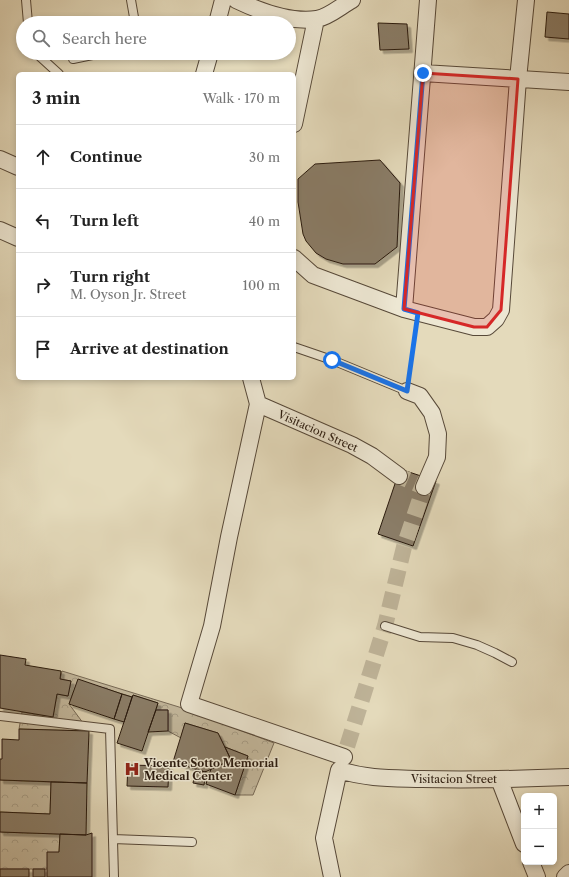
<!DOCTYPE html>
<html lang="en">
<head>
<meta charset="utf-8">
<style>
	:root { --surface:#fff; --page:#f6f6f6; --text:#222; --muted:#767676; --line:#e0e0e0 }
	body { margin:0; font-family:"Libre Caslon Text",serif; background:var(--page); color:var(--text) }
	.controls { position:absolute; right:12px; bottom:12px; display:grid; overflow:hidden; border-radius:6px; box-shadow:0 2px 6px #0003 }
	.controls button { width:36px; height:36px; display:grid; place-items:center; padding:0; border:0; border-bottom:1px solid var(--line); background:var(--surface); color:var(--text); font:20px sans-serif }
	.stop { position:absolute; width:12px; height:12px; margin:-9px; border:3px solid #1a73e8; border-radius:50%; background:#fff }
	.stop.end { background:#1a73e8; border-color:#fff; box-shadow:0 1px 4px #0008 }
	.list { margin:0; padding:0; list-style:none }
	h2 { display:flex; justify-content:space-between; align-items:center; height:52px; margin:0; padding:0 16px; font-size:17px }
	h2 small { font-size:13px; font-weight:400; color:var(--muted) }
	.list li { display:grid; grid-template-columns:26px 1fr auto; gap:12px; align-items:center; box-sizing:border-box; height:64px; padding:0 16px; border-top:1px solid var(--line) }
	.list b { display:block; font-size:15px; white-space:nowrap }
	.list p { margin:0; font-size:13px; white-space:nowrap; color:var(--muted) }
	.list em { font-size:13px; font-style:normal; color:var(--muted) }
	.icon { flex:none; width:22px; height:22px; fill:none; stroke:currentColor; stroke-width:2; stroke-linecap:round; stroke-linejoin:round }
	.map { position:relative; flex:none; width:569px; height:877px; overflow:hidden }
	.search { position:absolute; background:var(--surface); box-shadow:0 2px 6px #0003; left:16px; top:16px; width:280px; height:44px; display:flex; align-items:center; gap:10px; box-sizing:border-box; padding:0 14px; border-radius:22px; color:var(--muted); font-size:15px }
	.panel { position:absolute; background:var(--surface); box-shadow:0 2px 6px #0003; left:16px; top:72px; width:280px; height:308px; border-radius:6px }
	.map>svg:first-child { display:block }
	.forest { fill:url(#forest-crowns); stroke:#766956 }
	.building { fill:#8a7d68; stroke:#28190e; filter:url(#shadow) }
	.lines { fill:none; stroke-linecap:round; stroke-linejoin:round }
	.street-tunnel { stroke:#beb398; stroke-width:16; stroke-dasharray:16 8; stroke-linecap:butt }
	.lane-casing { stroke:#574939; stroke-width:10 }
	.street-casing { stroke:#574939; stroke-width:18 }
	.path { stroke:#28190e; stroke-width:2.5; stroke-dasharray:1 2; stroke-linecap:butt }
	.lane { stroke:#ede7d3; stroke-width:8 }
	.street { stroke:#ede7d3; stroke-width:16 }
	.route { stroke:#1a73e8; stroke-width:5 }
	.marked { fill:#d62828; fill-opacity:0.2; stroke:#d62828; stroke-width:3; stroke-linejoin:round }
	.labels { text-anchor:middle; stroke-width:3; stroke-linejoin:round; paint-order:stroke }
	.street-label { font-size:11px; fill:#28190e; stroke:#ede7d3 }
	.poi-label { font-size:11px; font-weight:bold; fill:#28190e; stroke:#ede7d3; text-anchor:start }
</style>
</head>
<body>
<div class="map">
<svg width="569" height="877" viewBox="0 0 569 877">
	<defs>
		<pattern id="forest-crowns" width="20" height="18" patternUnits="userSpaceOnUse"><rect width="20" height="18" fill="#c4b99e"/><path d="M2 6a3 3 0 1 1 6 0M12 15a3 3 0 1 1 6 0" fill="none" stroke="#a89e87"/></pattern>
		<filter id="shadow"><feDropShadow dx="3.5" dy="3.5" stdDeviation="0" flood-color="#0004"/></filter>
	</defs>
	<rect width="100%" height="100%" fill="#e4dabb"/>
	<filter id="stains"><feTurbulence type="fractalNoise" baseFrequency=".005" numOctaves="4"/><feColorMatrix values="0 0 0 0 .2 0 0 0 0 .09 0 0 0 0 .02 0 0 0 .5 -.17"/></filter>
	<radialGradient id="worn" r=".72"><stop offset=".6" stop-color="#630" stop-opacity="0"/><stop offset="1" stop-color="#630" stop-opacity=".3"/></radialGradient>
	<path class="forest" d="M62 671 179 707 274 743 253 795H235L248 756 225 747 218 733 185 723 181 738 168 731V710H156L158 703 133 695 132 697 78 680 69 704 89 731 19 729 22 712 53 717 57 694 68 696 71 681 60 679Z
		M0 780 51 782 50 814 0 812Z
		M0 832 60 834 59 852 47 869H0Z"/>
	<path class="building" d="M547 12 569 14V39L545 37Z
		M378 23 407 24 409 49 380 50Z
		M380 160 400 183 397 247 375 264H343L326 259 316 253 306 241 303 234 298 202V179L315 164Z
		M400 469 436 481 413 546 378 534Z
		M0 655 26 659 25 665 61 671 60 679 71 681 68 696 57 694 53 717 0 708Z
		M78 679 122 694 114 719 69 704Z
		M122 694 132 697 124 722 114 719Z
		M133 695 158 703 142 751 117 743Z
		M156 710H168V731L148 732Z
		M185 723 218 733 231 760 205 772 173 762Z
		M19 729 89 731 87 783 0 780V759H2V739L19 740Z
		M225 747 248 756 235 795 206 784 211 769 231 760Z
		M128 765 169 766 168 787 127 786Z
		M196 769 205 772 206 771 204 785 193 783Z
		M51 782 87 783 86 835 0 832V812L50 814Z
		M92 833V877H47V852H59L60 834 86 835Z
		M0 869H29V877H0Z
		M33 869H45V877H33Z"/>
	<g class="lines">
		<path class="street-tunnel" d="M340 769 385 626 404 547 424 487 399 476"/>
		<defs>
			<path id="lane" d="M26 0 28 23
				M131 0 135 23
				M36 53 59 74
				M73 59 102 53
				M294 347 332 360 407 391
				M385 626 420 637 453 638 477 645 495 653 512 662
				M0 716 110 729 114 877
				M113 839 192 842"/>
			<path id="street" d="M236 0C259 11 291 23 317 19 329 17 341 6 352 0
				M217 23 223 0
				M423 73 569 82
				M204 74 210 53
				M294 124 316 19
				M0 159 18 167
				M0 230 18 238
				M294 258 313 275 404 309 474 327H487L496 319 501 310 518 79 526 0
				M404 309 428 0
				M251 378 258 404 229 537 212 626 189 704 344 757
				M407 391 420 396 432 413 438 434 437 457 424 487
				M258 404 352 445 372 456 399 476
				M499 779 524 844
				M531 862 537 877
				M332 877 324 838 339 770C368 779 392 778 422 779 471 780 520 779 569 777
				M565 877 569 873"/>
		</defs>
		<use href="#lane" class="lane-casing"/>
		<use href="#street" class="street-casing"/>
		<path class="path" d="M409 376 416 328"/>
		<use href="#lane" class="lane"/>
		<use href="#street" class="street"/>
	</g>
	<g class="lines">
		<path class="route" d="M332 360 407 391 418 313 404 309 423 73"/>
	</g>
	<path class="marked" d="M423 73 518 79 501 310 487 327H474L404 309Z"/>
	<defs>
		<symbol id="hospital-bare" viewBox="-9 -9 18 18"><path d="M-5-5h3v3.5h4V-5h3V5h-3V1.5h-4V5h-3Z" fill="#8f2418" stroke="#ede7d3" stroke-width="2.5" paint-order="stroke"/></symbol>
	</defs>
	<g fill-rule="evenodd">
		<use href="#hospital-bare" x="121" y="758" width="22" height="22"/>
	</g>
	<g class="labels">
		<g class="street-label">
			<text transform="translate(318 431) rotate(24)" y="4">Visitacion Street</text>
			<text x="454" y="783">Visitacion Street</text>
		</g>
		<g class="poi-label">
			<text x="144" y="767">Vicente Sotto Memorial<tspan x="144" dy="13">Medical Center</tspan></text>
		</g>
	</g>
	<rect width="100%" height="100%" filter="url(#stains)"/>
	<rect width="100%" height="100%" fill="url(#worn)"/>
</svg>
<div class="controls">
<button>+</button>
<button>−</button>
</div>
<div class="stop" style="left:332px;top:360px"></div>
<div class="stop end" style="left:423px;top:73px"></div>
<div class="search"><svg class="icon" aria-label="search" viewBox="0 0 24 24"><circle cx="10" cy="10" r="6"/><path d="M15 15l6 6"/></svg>Search here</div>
<section class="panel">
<h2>3 min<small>Walk · 170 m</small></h2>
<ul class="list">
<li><svg class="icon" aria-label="ahead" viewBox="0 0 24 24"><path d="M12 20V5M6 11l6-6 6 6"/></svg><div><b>Continue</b></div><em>30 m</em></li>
<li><svg class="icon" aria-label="left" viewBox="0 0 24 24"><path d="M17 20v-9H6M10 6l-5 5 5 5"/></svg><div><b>Turn left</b></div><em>40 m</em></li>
<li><svg class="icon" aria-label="right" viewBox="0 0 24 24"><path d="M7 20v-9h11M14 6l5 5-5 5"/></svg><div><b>Turn right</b><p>M. Oyson Jr. Street</p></div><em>100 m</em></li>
<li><svg class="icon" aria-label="arrive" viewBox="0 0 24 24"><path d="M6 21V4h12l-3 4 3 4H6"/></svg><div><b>Arrive at destination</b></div></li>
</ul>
</section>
</div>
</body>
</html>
